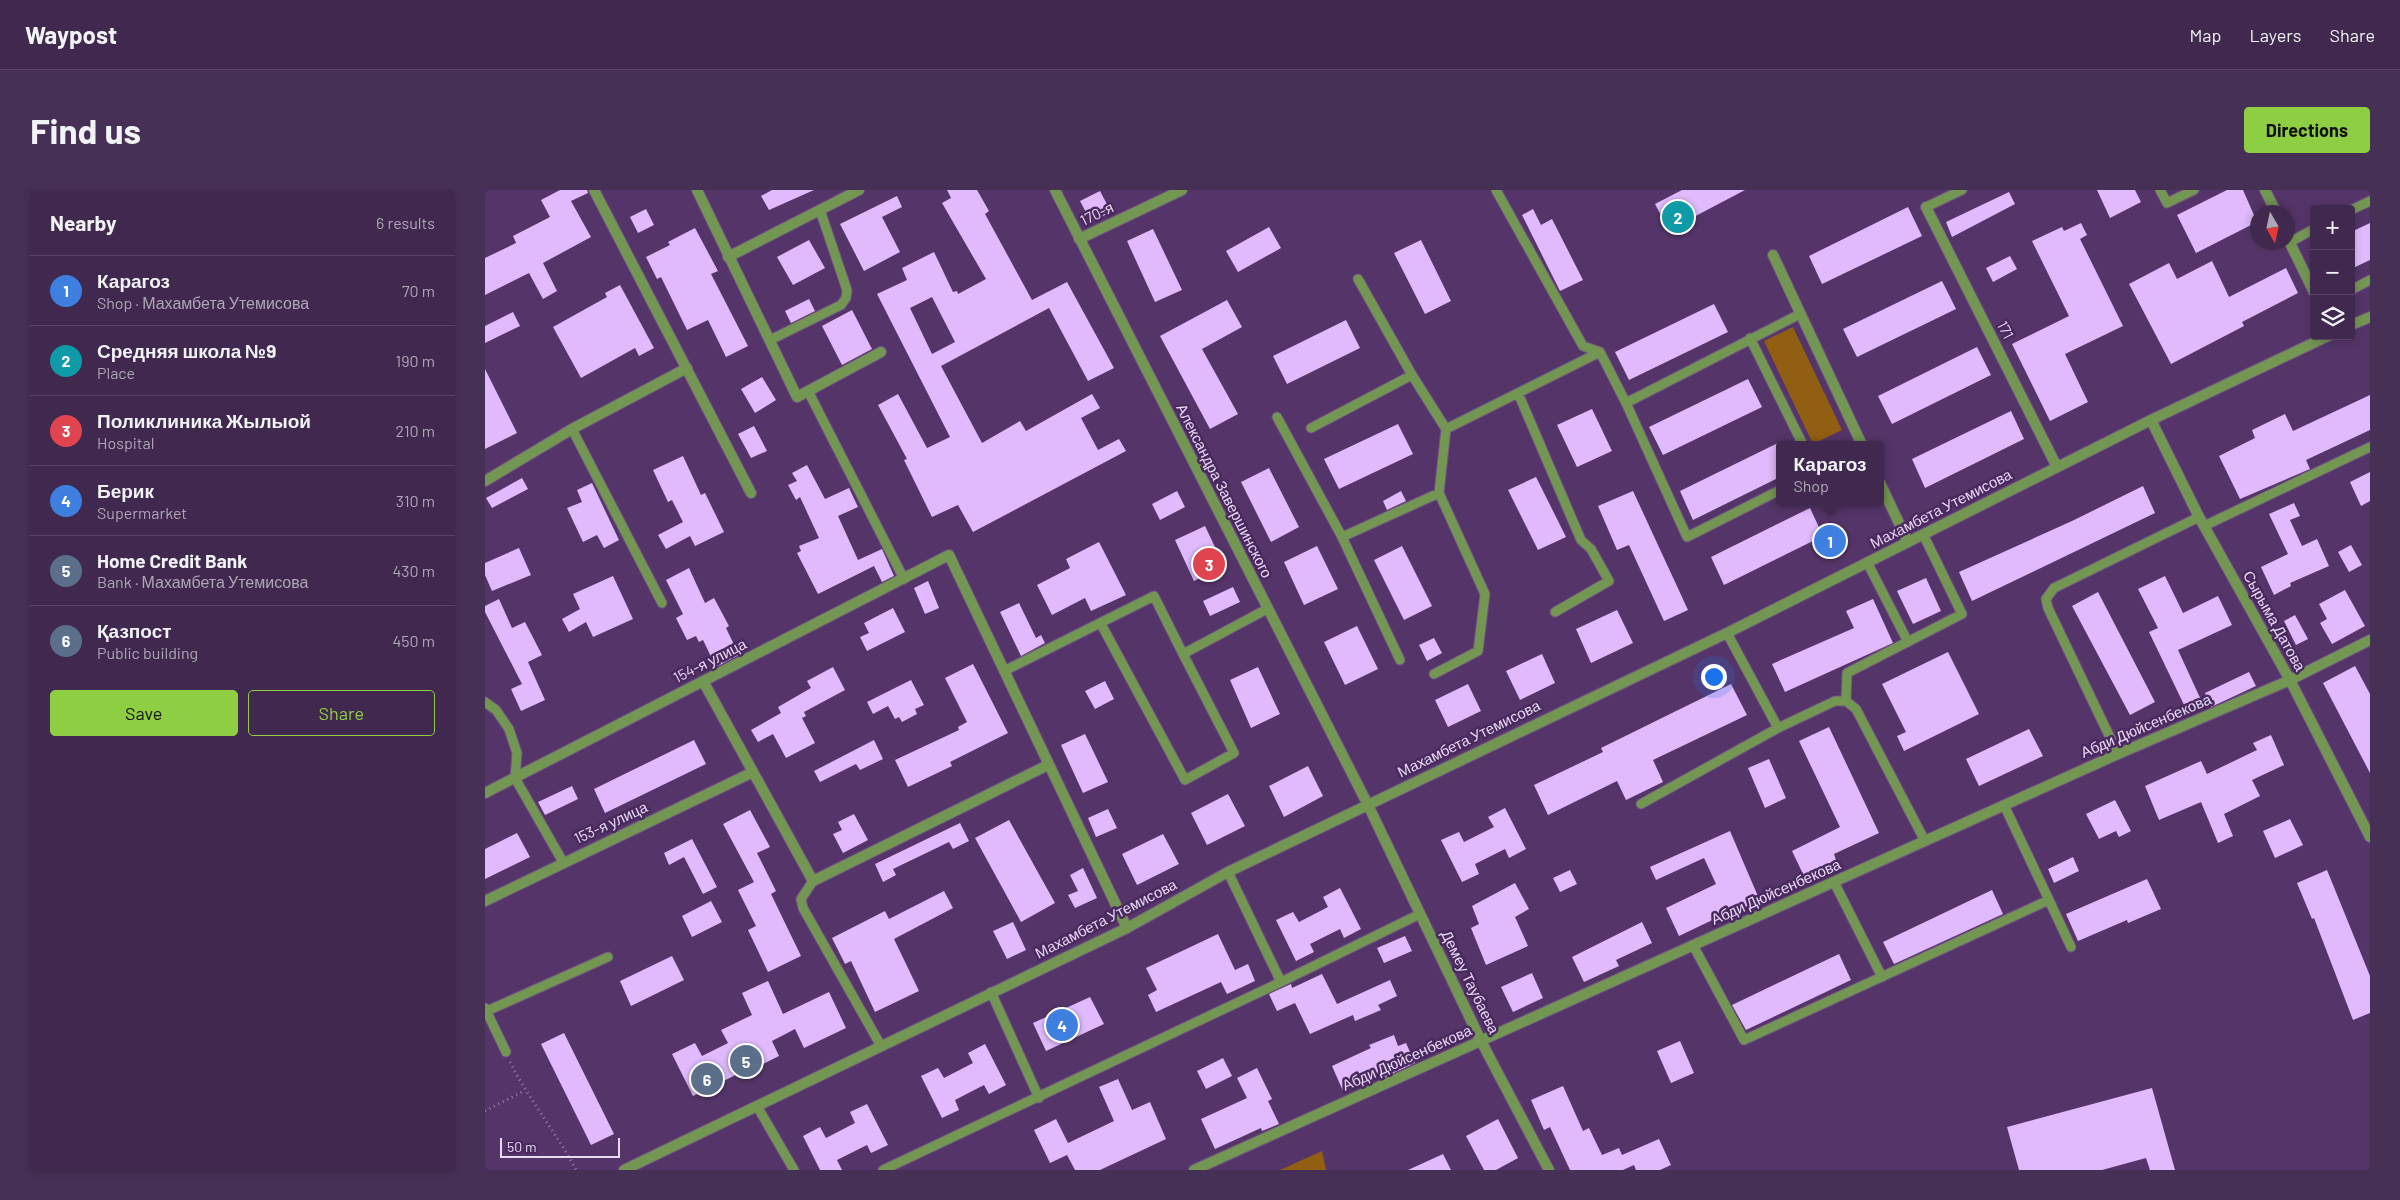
<!DOCTYPE html>
<html lang="en">
<head>
<meta charset="utf-8">
<style>
	:root { --surface:#40284f; --page:#473056; --text:#f1f3f6; --muted:#aea6b7; --line:#594466; --accent:#8ece43 }
	body { margin:0; font-family:Barlow,sans-serif; background:var(--page); color:var(--text) }
	.controls { position:absolute; right:15px; top:15px; display:grid; overflow:hidden; border-radius:5px; box-shadow:0 2px 8px #0003 }
	.controls button { width:45px; height:45px; display:grid; place-items:center; padding:0; border:0; border-bottom:1px solid var(--line); background:var(--surface); color:var(--text); font:25px sans-serif }
	.compass { position:absolute; left:1765px; top:15px; width:45px; height:45px; border-radius:50%; background:var(--surface); box-shadow:0 2px 8px #0003; rotate:171deg }
	.scale { position:absolute; left:15px; bottom:12px; width:120px; box-sizing:border-box; padding-left:5px; border:2px solid #ead8f7; border-top:0; font-size:14px; line-height:18px; white-space:nowrap; color:#ead8f7; -webkit-text-stroke:4px #4a2a5e; paint-order:stroke }
	.you { position:absolute; left:1228px; top:486px; width:18px; height:18px; margin:-12px; border:4px solid #fff; border-radius:50%; background:#1a73e8; box-shadow:0 0 0 8px #1a73e833 }
	.badge { display:grid; place-items:center; width:32px; height:32px; border-radius:50%; background:var(--accent); color:#fff; font-size:16px; font-weight:700 }
	.pin { position:absolute; translate:-50% -50%; border:2px solid #fff; box-shadow:0 1px 5px #0006 }
	.popup { position:absolute; left:1291px; top:251px; width:108px; height:65px; box-sizing:border-box; display:grid; place-content:center; border-radius:5px; background:var(--surface); filter:drop-shadow(0 1px 4px #0005); font-size:16px; white-space:nowrap; color:var(--muted) }
	.popup b { font-size:19px; color:var(--text) }
	.popup::after { content:''; position:absolute; left:50%; top:100%; margin-left:-10px; border:10px solid transparent; border-top-color:var(--surface) }
	.list { margin:0; padding:0; list-style:none }
	h2 { display:flex; justify-content:space-between; align-items:center; height:65px; margin:0; padding:0 20px; font-size:21px }
	h2 small { font-size:16px; font-weight:400; color:var(--muted) }
	.list li { display:grid; grid-template-columns:32px 1fr auto; gap:15px; align-items:center; box-sizing:border-box; height:70px; padding:0 20px; border-top:1px solid var(--line) }
	.list b { display:block; font-size:19px; white-space:nowrap }
	.list p { margin:0; font-size:16px; white-space:nowrap; color:var(--muted) }
	.list em { font-size:16px; font-style:normal; color:var(--muted) }
	.actions { display:flex; gap:10px; padding:15px 20px }
	.actions a { flex:1; padding:11px 0; border:1px solid var(--accent); border-radius:5px; text-align:center; font-size:18px; color:var(--accent) }
	.actions .main { background:var(--accent); color:#111 }
	.icon { flex:none; width:28px; height:28px; fill:none; stroke:currentColor; stroke-width:2; stroke-linecap:round; stroke-linejoin:round }
	.map { position:relative; flex:none; width:1885px; height:980px; overflow:hidden; border-radius:5px }
	header { display:flex; align-items:center; gap:30px; box-sizing:border-box; height:70px; padding:0 25px; background:var(--surface); border-bottom:1px solid var(--line) }
	header strong { font-size:24px }
	nav { display:flex; gap:28px; margin-inline-start:auto; font-size:18px }
	.intro { display:flex; align-items:center; justify-content:space-between; box-sizing:border-box; height:120px; padding:0 30px }
	h1 { margin:0; font-size:35px }
	.button { padding:12px 22px; border-radius:5px; background:var(--accent); color:#111; font-size:18px; font-weight:700 }
	main { display:flex; gap:30px; padding:0 30px }
	aside { flex:1; background:var(--surface); border-radius:5px; box-shadow:0 2px 8px #0003 }
	.map>svg:first-child { display:block }
	.green { fill:#915f11 }
	.building { fill:#e0bafc; fill-rule:evenodd }
	.lines { fill:none; stroke-linecap:round; stroke-linejoin:round }
	.service-casing { stroke:#705283; stroke-width:11 }
	.minor-casing { stroke:#705283; stroke-width:12 }
	.tertiary-casing { stroke:#705283; stroke-width:12 }
	.path { stroke:#967da7; stroke-width:3; stroke-dasharray:1 4; stroke-linecap:butt }
	.service { stroke:#749653; stroke-width:9 }
	.minor { stroke:#749653; stroke-width:10 }
	.tertiary { stroke:#749653; stroke-width:10 }
	.labels { text-anchor:middle; stroke-width:5; stroke-linejoin:round; paint-order:stroke }
	.street-label { font-size:15px; fill:#ead8f7; stroke:#4a2a5e }
</style>
</head>
<body>
<header>
<strong>Waypost</strong>
<nav><a>Map</a><a>Layers</a><a>Share</a></nav>
</header>
<div class="intro"><h1>Find us</h1><a class="button">Directions</a></div>
<main>
<aside>
<h2>Nearby<small>6 results</small></h2>
<ul class="list">
<li><span class="badge" style="background:#3f7fe0">1</span><div><b>Карагоз</b><p>Shop · Махамбета Утемисова</p></div><em>70 m</em></li>
<li><span class="badge" style="background:#0f9aa8">2</span><div><b>Средняя школа №9</b><p>Place</p></div><em>190 m</em></li>
<li><span class="badge" style="background:#e0444e">3</span><div><b>Поликлиника Жылыой</b><p>Hospital</p></div><em>210 m</em></li>
<li><span class="badge" style="background:#3f7fe0">4</span><div><b>Берик</b><p>Supermarket</p></div><em>310 m</em></li>
<li><span class="badge" style="background:#5c6f8a">5</span><div><b>Home Credit Bank</b><p>Bank · Махамбета Утемисова</p></div><em>430 m</em></li>
<li><span class="badge" style="background:#5c6f8a">6</span><div><b>Қазпост</b><p>Public building</p></div><em>450 m</em></li>
</ul>
<div class="actions"><a class="main">Save</a><a>Share</a></div>
</aside>
<div class="map">
<svg width="1885" height="980" viewBox="0 0 1885 980">
	<rect width="100%" height="100%" fill="#553569"/>
	<path class="green" d="M1308 137 1357 240 1328 254 1279 151Z
		M837 961 841 980H795Z"/>
	<path class="building" d="M75 0H102L103 3 86 11 106 47 58 73 72 101 58 109 44 83 0 105V68L31 53 28 46 65 27 56 10Z
		M287 0H329L284 20 276 6Z
		M462 0H492L504 21 500 24 547 110 582 92 629 178 603 191 564 118 456 176 497 253 535 231 541 241 607 204 615 218 596 228 613 260 634 249 641 261 488 342 473 315 447 327 419 270 422 269 393 215 413 204 442 258 465 247 392 104 422 90 417 78 449 62 468 102 472 101 473 104 501 89 457 13 466 8ZM447 107 470 152 447 164 425 118Z
		M1197 0H1260L1184 40 1170 14Z
		M1612 0H1650L1656 12 1625 28Z
		M1742 0H1758L1772 32 1711 63 1692 25Z
		M615 1 626 22 606 32 595 11Z
		M1524 2 1530 14 1467 47 1461 32Z
		M412 6 417 17 397 27 415 62 379 81 355 34Z
		M1423 17 1437 46 1337 94 1324 66Z
		M161 19 169 35 153 43 145 27Z
		M1048 19 1056 35 1067 29 1098 90 1075 101 1037 25Z
		M1596 33 1602 45 1595 49 1638 136 1580 164 1603 212 1565 231 1527 154 1584 126 1547 51 1577 37 1579 41Z
		M1885 33V70L1866 79V42Z
		M784 37 796 58 753 82 741 61Z
		M210 38 233 81 226 84 263 156 241 167 223 130 202 140 176 87 172 89 161 67 185 55 183 52Z
		M668 39 697 100 670 112 642 51Z
		M324 50 340 78 308 95 292 67Z
		M936 50 966 111 940 124 909 63Z
		M1525 66 1532 79 1508 92 1501 78Z
		M1727 71 1744 107 1801 78 1813 103 1757 132 1759 136 1686 174 1644 94 1684 73 1692 89Z
		M1457 91 1471 119 1372 167 1358 139Z
		M135 95 169 158 154 166 150 158 96 188 68 137 122 107 120 103Z
		M324 109 330 121 306 133 300 121Z
		M742 110 757 137 717 159 753 224 725 239 675 146Z
		M1229 114 1243 142 1144 190 1130 162Z
		M367 120 387 159 357 175 337 136Z
		M28 122 35 136 0 153V136Z
		M861 130 875 158 802 194 788 166Z
		M1492 157 1506 185 1407 234 1393 206Z
		M0 179 32 243 0 259Z
		M277 187 291 210 270 223 256 199Z
		M1263 189 1277 217 1178 265 1164 237Z
		M1885 205V240L1821 270 1825 279 1755 309 1734 266 1770 248 1767 240 1800 224 1808 241Z
		M1107 219 1127 261 1092 277 1072 235Z
		M1526 221 1539 249 1440 298 1427 269Z
		M913 234 928 264 854 299 839 269Z
		M269 236 282 261 266 268 253 244Z
		M1295 252V287L1208 330 1195 301Z
		M198 266 216 305 220 303 239 342 210 356 205 346 181 359 173 345 198 332 187 310 183 312 168 280Z
		M322 275 340 309 364 298 373 317 353 326 373 370 397 359 409 386 397 392 389 376 333 404 312 363 316 361 314 356 334 348 315 307 311 310 303 295 312 291 307 283Z
		M784 278 814 337 786 352 756 292Z
		M1885 282V311L1876 316 1865 292Z
		M1051 287 1081 347 1053 360 1023 300Z
		M37 288 43 299 7 318 1 308Z
		M107 293 134 350 119 358 112 345 98 352 82 318 97 312 92 300Z
		M1658 296 1670 323 1487 411 1474 382 1587 331Z
		M692 301 700 317 675 330 667 314Z
		M916 301 921 311 902 320 898 311Z
		M1148 301 1203 420 1179 431 1144 355 1132 360 1113 316Z
		M1809 313 1815 326 1805 330 1817 356 1832 349 1844 376 1805 393 1806 396 1789 405 1776 377 1803 364 1784 324Z
		M1325 318 1338 346 1239 395 1226 367Z
		M720 336 739 376 709 391 690 350Z
		M614 352 641 405 606 421 600 408 567 425 552 395 585 378 581 369Z
		M1866 355 1877 375 1864 382 1853 362Z
		M832 356 853 399 819 415 799 372Z
		M917 356 947 416 919 430 889 370Z
		M34 358 46 385 7 401 0 385V373Z
		M204 378 220 413 229 408 244 436 241 438 254 465 231 477 218 450 214 452 211 446 202 450 191 428 198 424 181 390Z
		M128 386 148 429 108 447 101 432 84 442 77 429 95 419 88 404Z
		M1680 386 1698 423 1733 406 1747 435 1693 460 1717 512 1701 519 1664 442 1673 438 1653 399Z
		M1441 388 1456 421 1428 434 1412 401Z
		M443 391 454 418 440 424 429 398Z
		M748 397 755 412 725 426 718 411Z
		M1860 400 1880 436 1847 454 1835 433 1842 429 1834 414Z
		M1613 402 1670 512 1645 525 1587 416Z
		M14 409 27 438 40 432 57 465 43 472 60 510 36 521 26 499 37 494 0 422V416Z
		M1388 409 1408 453 1300 502 1287 474 1369 438 1361 421Z
		M534 413 551 448 556 445 560 453 536 466 515 422Z
		M408 418 420 442 382 461 375 447 384 443 379 433Z
		M1132 420 1148 453 1106 473 1091 439Z
		M1810 425 1823 449 1811 455 1799 431Z
		M872 436 893 479 860 495 839 452Z
		M949 448 957 463 942 471 934 455Z
		M1463 462 1494 524 1419 561 1412 546 1421 542 1397 494Z
		M1057 464 1070 493 1035 510 1021 481Z
		M488 474 523 543 465 572 467 576 423 597 410 570 474 540 473 537 482 532 460 488Z
		M1870 476 1885 504V583L1838 493Z
		M348 477 360 500 319 522 321 526 317 528 330 553 301 568 288 544 273 552 266 540 296 523 293 517 326 498 322 491Z
		M773 477 795 524 766 538 745 490Z
		M1764 482 1771 496 1726 517 1720 503Z
		M426 490 439 515 430 519 432 524 417 532 414 527 410 529 403 516 388 524 382 512Z
		M620 491 629 509 610 519 600 501Z
		M983 494 996 521 963 537 950 510Z
		M1246 494 1262 525 1168 570 1178 592 1141 610 1132 591 1063 625 1049 595 1118 562 1116 558Z
		M1344 537 1394 643 1349 664 1351 670 1319 686 1307 661 1355 637 1314 551Z
		M1544 539 1558 566 1494 596 1481 569Z
		M600 544 623 592 598 603 576 555Z
		M1786 545 1799 575 1767 590 1775 606 1739 624 1748 646 1733 653 1716 612 1674 630 1660 596 1716 571 1722 584 1772 560 1768 553Z
		M209 550 221 574 120 623 109 599Z
		M389 550 398 569 375 580 371 574 335 592 329 581Z
		M1284 569 1301 608 1280 618 1263 578Z
		M823 576 838 606 799 627 784 596Z
		M87 596 93 609 60 625 53 612Z
		M743 604 760 636 722 655 706 623Z
		M1630 610 1646 641 1634 647 1631 641 1614 649 1601 624Z
		M1020 618 1041 659 1024 668 1020 659 990 674 994 684 977 692 956 650 974 642 979 652 1009 637 1003 627Z
		M623 619 632 638 611 647 603 628Z
		M265 620 285 657 272 663 291 701 286 704 316 766 283 782 263 740 271 736 253 700 269 692 238 634Z
		M369 624 383 650 358 663 348 644 357 640 353 632Z
		M1805 629 1818 655 1790 668 1778 641Z
		M524 630 570 713 536 732 490 648Z
		M475 633 484 651 468 659 464 652 408 679 411 685 398 692 390 674Z
		M1245 641 1275 711 1243 725 1242 723 1194 746 1181 718 1231 694 1219 668 1171 690 1165 677Z
		M32 643 45 667 0 689V659Z
		M678 644 694 674 652 695 637 664Z
		M207 649 232 697 218 704 199 667 184 675 179 663Z
		M1588 667 1594 681 1569 693 1563 679Z
		M598 678 612 708 590 718 583 705 593 701 585 685Z
		M1085 680 1092 694 1075 702 1068 688Z
		M1842 680 1885 786V823L1868 830 1829 728 1827 729 1812 693Z
		M1662 689 1676 719 1643 733 1642 730 1593 751 1581 724Z
		M1030 693 1044 719 1030 727 1043 756 1001 775 986 738 994 734 987 716Z
		M855 698 876 739 859 748 855 739 825 754 829 762 811 771 791 730 808 722 814 732 843 717 838 707Z
		M1507 700 1518 724 1409 774 1398 752Z
		M459 701 468 718 409 749 434 801 390 822 366 771 360 774 347 748 400 721 404 729Z
		M226 711 237 732 207 747 197 726Z
		M528 732 541 760 522 769 508 741Z
		M1157 732 1167 753 1131 770 1134 776 1099 792 1087 767Z
		M733 744 750 780 763 774 770 791 742 804 736 792 671 822 663 805 672 800 661 778Z
		M920 746 927 761 899 773 892 758Z
		M1354 764 1366 790 1261 840 1247 815Z
		M187 766 199 790 146 816 135 791Z
		M1047 783 1058 808 1028 822 1016 797Z
		M837 784 852 814 905 790 912 806 893 815 896 820 870 831 868 825 825 844 810 813 792 821 784 804 806 794 807 798Z
		M283 791 298 824 344 802 361 838 319 858 310 839 287 851 294 866 278 874 277 872 208 906 187 864 210 853 217 866 243 853 236 840 267 825 257 803Z
		M605 807 619 834 561 861 548 833Z
		M79 843 129 944 106 955 56 854Z
		M909 845 913 856 921 853 930 873 898 888 896 884 858 901 847 876 886 858 884 855Z
		M1195 851 1209 883 1186 893 1172 861Z
		M500 854 521 895 504 904 499 895 470 910 474 920 457 928 436 886 453 878 459 888 488 873 483 863Z
		M738 868 747 886 721 899 712 881Z
		M772 878 787 909 783 911 794 934 777 941 776 938 730 959 716 929 762 908 752 888Z
		M633 889 647 920 665 912 681 949 615 980H590L582 965 565 973 549 940 571 929 583 953 629 931 614 897Z
		M1078 896 1098 941 1104 938 1117 965 1134 958 1137 965 1174 949 1186 975 1175 980H1151L1149 975 1138 980H1085L1065 937 1059 940 1046 910Z
		M1667 898 1690 980H1665L1661 968 1617 980H1534L1522 937Z
		M382 914 403 955 386 963 382 955 352 970 357 980H335L318 946 335 937 341 948 370 933 365 922Z
		M1013 929 1033 968 1011 980H999L981 946Z
		M958 964 966 980H923Z"/>
	<g class="lines">
		<defs>
			<path id="service" d="M1011 0 1098 156 1115 162
				M1675 0 1682 13 1709 0
				M1441 17 1477 0
				M1866 20 1885 11
				M1805 52 1829 39
				M873 89 927 185 961 239 1033 203
				M1866 100 1885 90
				M1265 148 1318 255
				M285 150 356 115 361 108 362 100 335 20
				M323 201 419 389
				M1141 213 1315 124
				M792 227 857 347 915 470
				M826 238 927 185
				M87 239 177 413
				M1719 336 1885 257
				M857 347 954 303
				M1382 372 1423 452
				M1070 422 1124 391 1106 359 1096 350 1033 203 1115 162 1141 213 1202 347 1295 300
				M616 434 700 590 749 563 698 464
				M1242 443 1293 538
				M519 481 669 406 698 464 782 419
				M949 484 993 461 1000 404 954 303 961 239
				M1361 511 1362 483 1477 424 1438 344
				M0 512 11 520 24 539 32 563 30 588 78 672
				M1633 564 1563 418 1561 409 1569 398 1714 327
				M1156 614 1293 538 1350 511H1361L1371 519 1440 651
				M743 682 796 792
				M328 691 316 709 318 718 396 856
				M1349 692 1397 787
				M1564 710 1586 757
				M1208 755 1259 850 1564 710 1519 615
				M506 802 554 908
				M0 818 21 862
				M2 821 123 767
				M272 916 309 980
				M398 980 796 792 935 724"/>
			<path id="minor" d="M109 0 266 303
				M212 0 312 207 396 162
				M570 0 883 615 996 851 1064 980
				M1780 0 1791 22
				M1441 17 1572 277
				M1802 47 1829 102
				M594 49 697 0
				M1288 65 1377 255
				M243 67 374 0
				M0 291 87 239 202 178
				M1395 293 1423 352
				M218 491 328 691 563 575
				M0 603 464 365 642 738
				M0 711 266 583
				M709 980 1633 564 1805 490 1885 450"/>
			<path id="tertiary" d="M1866 135 1885 127
				M1666 230 1714 327 1805 490 1885 647
				M139 980 642 738 743 682 1242 443 1666 230 1843 146"/>
		</defs>
		<use href="#service" class="service-casing"/>
		<use href="#minor" class="minor-casing"/>
		<use href="#tertiary" class="tertiary-casing"/>
		<path class="path" d="M25 872C44 910 71 942 91 980
			M0 921 39 901"/>
		<use href="#service" class="service"/>
		<use href="#minor" class="minor"/>
		<use href="#tertiary" class="tertiary"/>
	</g>
	<g class="labels">
		<g class="street-label">
			<text transform="translate(612 24) rotate(-26)" y="5">170-я</text>
			<text transform="translate(1520 140) rotate(63)" y="5">171</text>
			<text transform="translate(739 301) rotate(63)" y="5">Александра Завершинского</text>
			<text transform="translate(1456 319) rotate(-27)" y="5">Махамбета Утемисова</text>
			<text transform="translate(1789 431) rotate(61)" y="5">Сырыма Датова</text>
			<text transform="translate(225 471) rotate(-27)" y="5">154-я улица</text>
			<text transform="translate(1661 536) rotate(-23)" y="5">Абди Дюйсенбекова</text>
			<text transform="translate(984 549) rotate(-26)" y="5">Махамбета Утемисова</text>
			<text transform="translate(126 633) rotate(-25)" y="5">153-я улица</text>
			<text transform="translate(1291 702) rotate(-24)" y="5">Абди Дюйсенбекова</text>
			<text transform="translate(621 729) rotate(-27)" y="5">Махамбета Утемисова</text>
			<text transform="translate(985 792) rotate(64)" y="5">Демеу Таубаева</text>
			<text transform="translate(922 868) rotate(-24)" y="5">Абди Дюйсенбекова</text>
		</g>
	</g>
</svg>
<div class="controls">
<button>+</button>
<button>−</button>
<button><svg class="icon" aria-label="layers" viewBox="0 0 24 24"><path d="M12 4l9 5-9 5-9-5zM3 14l9 5 9-5"/></svg></button>
</div>
<svg class="compass" viewBox="-18 -18 36 36"><path d="M0-13l5 13h-10z" fill="#e53935"/><path d="M0 13l5-13h-10z" fill="#aea6b7"/></svg>
<div class="scale">50 m</div>
<div class="you"></div>
<div class="pin badge" style="left:1345px;top:351px;background:#3f7fe0">1</div>
<div class="popup"><b>Карагоз</b>Shop</div>
<div class="pin badge" style="left:1193px;top:27px;background:#0f9aa8">2</div>
<div class="pin badge" style="left:724px;top:374px;background:#e0444e">3</div>
<div class="pin badge" style="left:577px;top:835px;background:#3f7fe0">4</div>
<div class="pin badge" style="left:261px;top:871px;background:#5c6f8a">5</div>
<div class="pin badge" style="left:222px;top:889px;background:#5c6f8a">6</div>
</div>
</main>
</body>
</html>
